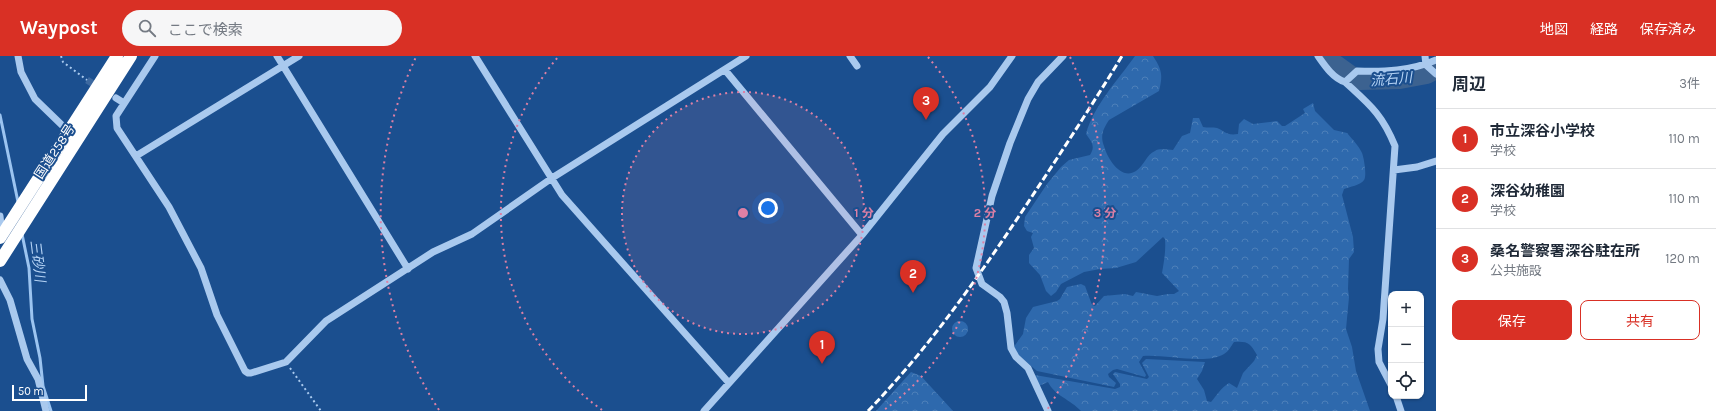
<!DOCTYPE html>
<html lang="ja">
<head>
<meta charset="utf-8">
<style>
	:root { --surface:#fff; --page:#f6f6f7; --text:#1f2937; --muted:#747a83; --line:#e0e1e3; --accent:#d93025 }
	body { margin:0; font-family:Karla,"Noto Sans JP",sans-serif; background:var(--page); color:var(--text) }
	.controls { position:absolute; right:12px; bottom:12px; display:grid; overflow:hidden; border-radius:8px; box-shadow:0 1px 3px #0004 }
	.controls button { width:36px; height:36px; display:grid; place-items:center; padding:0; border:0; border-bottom:1px solid var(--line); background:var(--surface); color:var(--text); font:20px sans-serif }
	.scale { position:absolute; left:12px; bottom:10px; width:75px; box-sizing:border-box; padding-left:4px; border:2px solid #fff; border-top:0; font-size:11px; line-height:14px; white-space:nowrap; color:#fff; -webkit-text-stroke:3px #1b4f8f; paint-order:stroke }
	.you { position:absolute; left:768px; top:152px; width:14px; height:14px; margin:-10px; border:3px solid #fff; border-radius:50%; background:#1a73e8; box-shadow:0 0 0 6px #1a73e833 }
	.badge { display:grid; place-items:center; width:26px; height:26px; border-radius:50%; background:var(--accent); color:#fff; font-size:13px; font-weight:700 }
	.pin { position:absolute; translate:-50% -33px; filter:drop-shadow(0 1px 2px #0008) }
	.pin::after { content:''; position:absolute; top:21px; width:14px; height:12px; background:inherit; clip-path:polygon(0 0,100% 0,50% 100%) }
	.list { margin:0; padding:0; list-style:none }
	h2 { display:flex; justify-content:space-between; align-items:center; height:52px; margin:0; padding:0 16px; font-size:17px }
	h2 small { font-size:13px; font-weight:400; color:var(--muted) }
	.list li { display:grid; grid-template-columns:26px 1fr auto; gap:12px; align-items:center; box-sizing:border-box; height:60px; padding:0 16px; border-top:1px solid var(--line) }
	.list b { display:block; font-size:15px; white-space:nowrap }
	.list p { margin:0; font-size:13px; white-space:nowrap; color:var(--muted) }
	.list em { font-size:13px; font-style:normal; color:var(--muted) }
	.actions { display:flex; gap:8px; padding:12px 16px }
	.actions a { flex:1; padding:9px 0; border:1px solid var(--accent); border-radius:8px; text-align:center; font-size:14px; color:var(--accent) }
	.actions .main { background:var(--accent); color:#fff }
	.icon { flex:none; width:22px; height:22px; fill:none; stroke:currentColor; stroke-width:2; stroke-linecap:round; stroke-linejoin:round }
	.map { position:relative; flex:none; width:1436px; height:355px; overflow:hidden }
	header { display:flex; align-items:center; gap:24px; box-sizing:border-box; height:56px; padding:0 20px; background:var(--accent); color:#fff }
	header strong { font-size:19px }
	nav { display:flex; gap:22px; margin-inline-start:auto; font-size:14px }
	.search { width:280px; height:36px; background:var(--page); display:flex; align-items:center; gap:10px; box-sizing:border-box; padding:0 14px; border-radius:22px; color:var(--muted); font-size:15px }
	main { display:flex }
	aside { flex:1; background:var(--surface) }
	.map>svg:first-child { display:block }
	.forest { fill:url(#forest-crowns) }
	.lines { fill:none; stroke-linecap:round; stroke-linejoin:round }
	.stream { stroke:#9cc4f0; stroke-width:3 }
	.river { stroke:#3c6290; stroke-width:18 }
	.minor-tunnel { stroke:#3d69a0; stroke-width:7; stroke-dasharray:7 3.5; stroke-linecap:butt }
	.path { stroke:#a9c9ee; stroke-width:2; stroke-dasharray:2 3; stroke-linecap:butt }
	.minor { stroke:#a9c9ee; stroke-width:7 }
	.highway { stroke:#fff; stroke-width:12 }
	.rail { stroke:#fff; stroke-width:3; stroke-dasharray:7 3; stroke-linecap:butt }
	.ring { fill:none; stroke:#dd80a5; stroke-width:2; stroke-dasharray:2 4 }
	.labels { text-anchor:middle; stroke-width:4; stroke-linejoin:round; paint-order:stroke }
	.street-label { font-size:13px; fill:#fff; stroke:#1b4f8f }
	.water-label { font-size:14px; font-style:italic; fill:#b5d3f5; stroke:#1b4f8f }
	.centre { fill:#dd80a5; stroke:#1b4f8f; stroke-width:2 }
	.ring-label { font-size:12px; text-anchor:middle; font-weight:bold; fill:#dd80a5; stroke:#1b4f8f; stroke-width:4; stroke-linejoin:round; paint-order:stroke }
</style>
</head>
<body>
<header>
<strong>Waypost</strong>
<div class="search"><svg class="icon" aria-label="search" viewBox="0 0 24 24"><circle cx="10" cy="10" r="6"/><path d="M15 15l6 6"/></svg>ここで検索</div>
<nav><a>地図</a><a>経路</a><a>保存済み</a></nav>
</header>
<main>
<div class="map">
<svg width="1436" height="355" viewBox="0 0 1436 355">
	<defs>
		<pattern id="forest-crowns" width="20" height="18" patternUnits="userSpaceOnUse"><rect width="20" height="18" fill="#2e69ad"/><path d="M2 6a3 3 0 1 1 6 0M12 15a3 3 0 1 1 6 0" fill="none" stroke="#4d80b9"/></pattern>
	</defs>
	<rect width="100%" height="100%" fill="#1b4f8f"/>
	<path class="forest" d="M1135 0H1153C1162 14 1163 19 1159 35L1109 64C1103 73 1100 80 1104 90 1107 102 1121 125 1136 115 1144 110 1146 99 1155 95 1159 92 1168 94 1173 94L1182 80 1190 77 1193 62H1199L1203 71C1207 72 1213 71 1217 72 1225 75 1226 80 1238 78L1239 68 1244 63 1253 68 1277 65 1282 70H1285L1305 57 1303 53 1313 47 1315 55 1334 74 1347 77C1352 83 1359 90 1362 97 1364 102 1367 120 1364 124 1361 129 1349 131 1344 133L1342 139 1353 181 1354 196 1349 203 1348 233 1349 241 1346 273 1352 291 1356 315 1370 355H1081C1071 344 1054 339 1048 326L1039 330 1035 319 1115 333 1120 331V328L1113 318 1115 316 1147 323 1149 321 1142 307 1146 303 1205 306 1202 315 1197 323 1204 334 1207 345 1211 346C1217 339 1221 332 1229 327L1237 332 1243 317 1254 305 1257 299C1250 287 1248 285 1234 286 1231 290 1229 295 1224 298 1207 309 1164 298 1143 300L1139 306 1146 319 1145 321 1117 313 1113 314 1108 318 1109 321 1116 327 1114 331 1037 315 1017 298 1013 292 1023 278 1026 262 1033 251 1057 245 1060 243 1067 231 1081 228 1085 230 1092 249 1095 250 1104 240 1125 238 1133 240 1136 236 1157 240 1168 238H1174L1179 235 1162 217C1164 206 1166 194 1165 183L1163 181 1136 206 1116 212 1100 213 1084 216 1061 228 1056 236 1051 240 1046 235 1040 219 1029 207V199L1034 192 1031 181 1033 177 1027 175 1024 170 1025 161 1047 128 1061 111 1069 104 1090 99C1096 90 1091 85 1086 78 1094 49 1118 24 1135 0Z
		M952 273a8 8 0 1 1 16 0a8 8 0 1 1-16 0Z
		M911 316 921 320 953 355H876Z"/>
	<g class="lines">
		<path class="stream" d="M0 59 18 146
			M22 178 29 212 32 263 40 302 43 330 51 355"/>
		<path class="river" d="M1329 0 1332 5 1360 25 1400 24 1427 19 1436 14"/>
		<path class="minor-tunnel" d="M87 24 116 42"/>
		<path class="path" d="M61 0 63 6 87 24
			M290 312 321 355"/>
		<path class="minor" d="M18 0 21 16 35 43 68 75
			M155 0 116 60 117 72 169 151 201 212 217 259 245 315 248 317H251L286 306 326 265 433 196 472 178 552 122 746 0
			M277 0 408 213
			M475 0 562 139 729 327
			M850 0 857 10
			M1318 0C1325 10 1333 22 1345 26 1370 49 1382 58 1395 90L1383 263 1378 293 1379 306 1391 329
			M1425 0 1426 9 1436 18
			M725 14 862 179
			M1345 26 1357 15C1384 16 1411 15 1436 4
			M116 42 124 47
			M136 100 299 0
			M1394 114 1417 111 1436 105
			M0 160 2 179
			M0 224 10 244 27 303 38 323 46 355
			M1396 340 1401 355
			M704 355 862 179 943 78 990 31 1012 0
			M1048 355 1028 312 1016 301 1011 292 1007 257 1004 246 1000 241 982 228 976 212 992 140 1010 87 1028 43 1038 26 1063 0"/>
		<path class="highway" d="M0 182 117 0
			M0 205 131 0"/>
		<path class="rail" d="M868 355C928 293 977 223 1025 151 1058 101 1091 51 1122 0"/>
	</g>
	<circle cx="743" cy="157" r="121" fill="#dd80a5" fill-opacity=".12"/>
	<g class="ring">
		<circle cx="743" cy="157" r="121"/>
		<path d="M602 354A242 242 0 0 1 558 1M928 1A242 242 0 0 1 884 354"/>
		<path d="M439 354A362 362 0 0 1 416 1M1070 1A362 362 0 0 1 1047 354"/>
	</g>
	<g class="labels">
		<g class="street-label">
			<text transform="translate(54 95) rotate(-57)" y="5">国道258号</text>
		</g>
		<g class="water-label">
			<text transform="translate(1391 23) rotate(-5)" y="5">流石川</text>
			<text transform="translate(38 205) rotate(83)" y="5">三砂川</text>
		</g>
	</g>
	<circle cx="743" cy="157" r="6" class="centre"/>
	<g class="ring-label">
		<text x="864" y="161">1 分</text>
		<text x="985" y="161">2 分</text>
		<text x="1105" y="161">3 分</text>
	</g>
</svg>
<div class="controls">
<button>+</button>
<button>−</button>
<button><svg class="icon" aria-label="locate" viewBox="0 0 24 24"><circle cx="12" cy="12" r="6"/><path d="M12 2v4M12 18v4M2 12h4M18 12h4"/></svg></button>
</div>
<div class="scale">50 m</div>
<div class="you"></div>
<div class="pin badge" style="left:822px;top:308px">1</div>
<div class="pin badge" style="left:913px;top:237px">2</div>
<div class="pin badge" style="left:926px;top:64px">3</div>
</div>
<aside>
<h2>周辺<small>3件</small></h2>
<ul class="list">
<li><span class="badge">1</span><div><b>市立深谷小学校</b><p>学校</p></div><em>110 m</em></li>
<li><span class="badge">2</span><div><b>深谷幼稚園</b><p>学校</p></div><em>110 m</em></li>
<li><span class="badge">3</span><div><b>桑名警察署深谷駐在所</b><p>公共施設</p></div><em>120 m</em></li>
</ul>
<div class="actions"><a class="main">保存</a><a>共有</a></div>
</aside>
</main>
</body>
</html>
